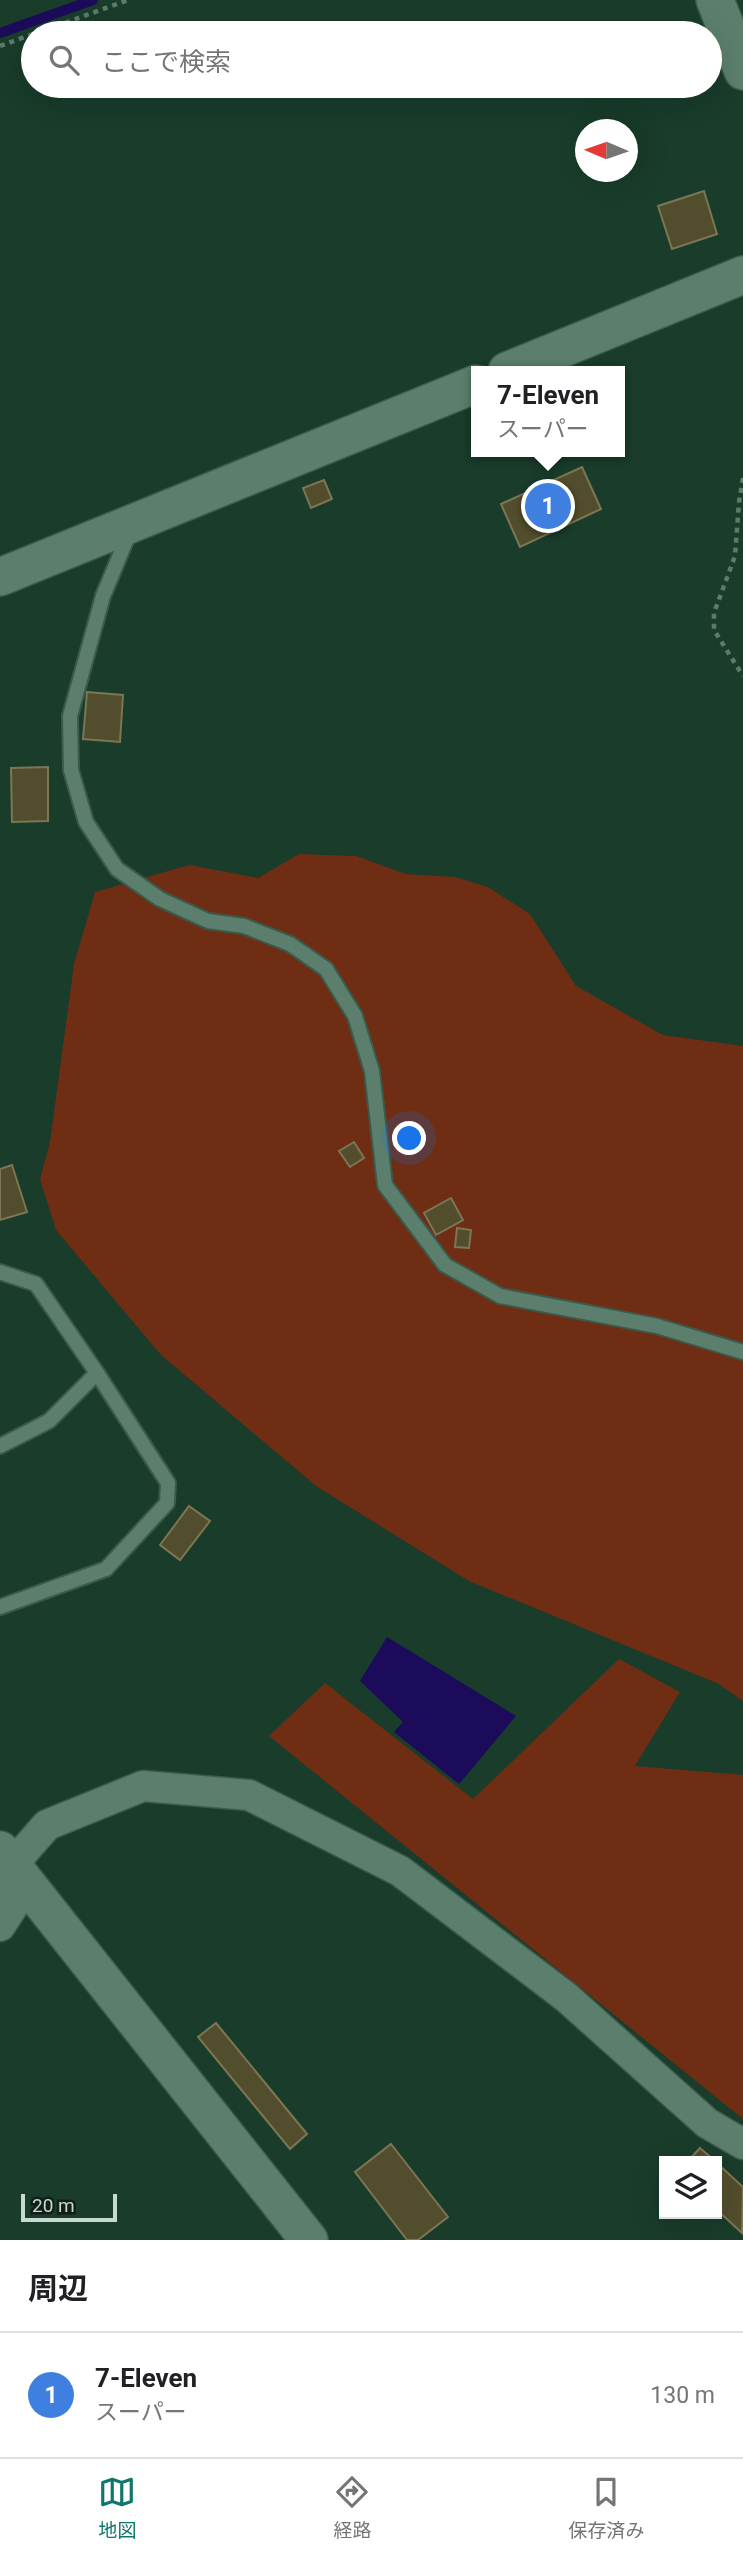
<!DOCTYPE html>
<html lang="ja">
<head>
<meta charset="utf-8">
<style>
	:root { --surface:#fff; --page:#f6f6f6; --text:#202124; --muted:#757577; --line:#e0e0e0; --accent:#0f766e }
	body { margin:0; font-family:Roboto,"Noto Sans JP",sans-serif; background:var(--page); color:var(--text) }
	.controls { position:absolute; right:21px; bottom:21px; display:grid; overflow:hidden; border-radius:0px; box-shadow:0 7px 28px #0002 }
	.controls button { width:63px; height:63px; display:grid; place-items:center; padding:0; border:0; border-bottom:2px solid var(--line); background:var(--surface); color:var(--text); font:35px sans-serif }
	.compass { position:absolute; left:575px; top:119px; width:63px; height:63px; border-radius:50%; background:var(--surface); box-shadow:0 7px 28px #0002; rotate:272deg }
	.scale { position:absolute; left:21px; bottom:18px; width:96px; box-sizing:border-box; padding-left:7px; border:4px solid #c6dacf; border-top:0; font-size:19px; line-height:24px; white-space:nowrap; color:#c6dacf; -webkit-text-stroke:5px #111f18; paint-order:stroke }
	.you { position:absolute; left:410px; top:1139px; width:24px; height:24px; margin:-18px; border:5px solid #fff; border-radius:50%; background:#1a73e8; box-shadow:0 0 0 10px #1a73e833 }
	.badge { display:grid; place-items:center; width:46px; height:46px; border-radius:50%; background:var(--accent); color:#fff; font-size:23px; font-weight:700 }
	.pin { position:absolute; translate:-50% -50%; border:4px solid #fff; box-shadow:0 2px 7px #0006 }
	.popup { position:absolute; left:471px; top:366px; width:154px; height:91px; box-sizing:border-box; display:grid; place-content:center; border-radius:0px; background:var(--surface); filter:drop-shadow(0 2px 5px #0005); font-size:23px; white-space:nowrap; color:var(--muted) }
	.popup b { font-size:26px; color:var(--text) }
	.popup::after { content:''; position:absolute; left:50%; top:100%; margin-left:-14px; border:14px solid transparent; border-top-color:var(--surface) }
	.list { margin:0; padding:0; list-style:none }
	h2 { display:flex; justify-content:space-between; align-items:center; height:91px; margin:0; padding:0 28px; font-size:30px }
	h2 small { font-size:23px; font-weight:400; color:var(--muted) }
	.list li { display:grid; grid-template-columns:46px 1fr auto; gap:21px; align-items:center; box-sizing:border-box; height:126px; padding:0 28px; border-top:2px solid var(--line) }
	.list b { display:block; font-size:26px; white-space:nowrap }
	.list p { margin:0; font-size:23px; white-space:nowrap; color:var(--muted) }
	.list em { font-size:23px; font-style:normal; color:var(--muted) }
	.icon { flex:none; width:38px; height:38px; fill:none; stroke:currentColor; stroke-width:2; stroke-linecap:round; stroke-linejoin:round }
	.map { position:relative; flex:none; width:743px; height:2240px; overflow:hidden }
	.search { position:absolute; background:var(--surface); box-shadow:0 7px 28px #0002; left:21px; right:21px; top:21px; height:77px; display:flex; align-items:center; gap:18px; box-sizing:border-box; padding:0 24px; border-radius:38px; color:var(--muted); font-size:26px }
	.sheet { height:217px; background:var(--surface) }
	nav { display:flex; justify-content:space-around; align-items:center; box-sizing:border-box; height:98px; border-top:2px solid var(--line); background:var(--surface); font-size:19px; color:var(--muted) }
	nav a { display:grid; justify-items:center; gap:4px }
	nav .on { color:var(--accent) }
	.map>svg:first-child { display:block }
	.green { fill:#6f2d13 }
	.water { fill:#1c0b5b }
	.lines { fill:none; stroke-linecap:round; stroke-linejoin:round }
	.stream { stroke:#1c0b5b; stroke-width:10 }
	.building { fill:#524d2c; stroke:#7c7654; stroke-width:2 }
	.service-casing { stroke:#3b5a4c; stroke-width:18 }
	.minor-casing { stroke:#3b5a4c; stroke-width:33 }
	.tertiary-casing { stroke:#3b5a4c; stroke-width:40 }
	.path { stroke:#5d7a6b; stroke-width:4.5; stroke-dasharray:5 5; stroke-linecap:butt }
	.service { stroke:#5b7f6c; stroke-width:14 }
	.minor { stroke:#5b7f6c; stroke-width:30 }
	.tertiary { stroke:#5b7f6c; stroke-width:37 }
</style>
</head>
<body>
<div class="map">
<svg width="743" height="2240" viewBox="0 0 743 2240">
	<rect width="100%" height="100%" fill="#193c2b"/>
	<path class="green" d="M299 854 356 856 406 874 455 877 488 887 530 914 576 986 663 1035 743 1046V1701L719 1684 469 1581 316 1486 161 1355 56 1230 40 1179 50 1142 74 964 95 892 189 865 258 878Z
		M619 1659 680 1692 635 1766 743 1775V2119L269 1736 325 1683 473 1799Z"/>
	<path class="water" d="M387 1637 516 1716 459 1784 394 1732 403 1722 360 1681Z"/>
	<g class="lines">
		<path class="stream" d="M0 33 93 0"/>
	</g>
	<path class="building" d="M704 191 717 234 672 249 658 206Z
		M582 467 601 509 520 547 501 504Z
		M324 480 332 499 311 508 303 488Z
		M87 692 123 695 120 742 83 739Z
		M48 767V821L12 822 11 768Z
		M354 1142 364 1158 350 1167 339 1151Z
		M12 1165 27 1212 0 1220V1169Z
		M451 1198 463 1220 436 1235 424 1213Z
		M457 1228 471 1230 469 1248 455 1247Z
		M189 1506 210 1521 180 1560 160 1545Z
		M216 2023 307 2134 290 2149 198 2037Z
		M391 2144 448 2217 418 2240H407L355 2172Z
		M700 2148 715 2161H688Z
		M717 2163 743 2187 742 2233 717 2210Z"/>
	<g class="lines">
		<defs>
			<path id="service" d="M130 531 103 596 70 716 71 770 86 822 117 869 160 899 208 921 244 926 290 944 326 969 355 1016 372 1071 385 1185 445 1265 500 1296 657 1326 743 1352
				M0 1272 36 1284 97 1373 49 1421 0 1446
				M0 1607 106 1569 167 1503 168 1483 97 1373"/>
			<path id="minor" d="M0 1926 15 1903 11 1866 47 1825 143 1786 249 1795 400 1871 566 1997 707 2123 743 2144"/>
			<path id="tertiary" d="M715 0 743 71
				M507 371 743 275
				M0 577 476 384
				M0 1850 309 2240"/>
		</defs>
		<use href="#service" class="service-casing"/>
		<use href="#minor" class="minor-casing"/>
		<use href="#tertiary" class="tertiary-casing"/>
		<path class="path" d="M37 33 128 0
			M0 46 33 34
			M743 478 739 502 735 556 714 613V630L743 676"/>
		<use href="#service" class="service"/>
		<use href="#minor" class="minor"/>
		<use href="#tertiary" class="tertiary"/>
	</g>
</svg>
<div class="controls">
<button><svg class="icon" aria-label="layers" viewBox="0 0 24 24"><path d="M12 4l9 5-9 5-9-5zM3 14l9 5 9-5"/></svg></button>
</div>
<svg class="compass" viewBox="-18 -18 36 36"><path d="M0-13l5 13h-10z" fill="#e53935"/><path d="M0 13l5-13h-10z" fill="#757577"/></svg>
<div class="scale">20 m</div>
<div class="you"></div>
<div class="pin badge" style="left:548px;top:506px;background:#3f7fe0">1</div>
<div class="popup"><b>7-Eleven</b>スーパー</div>
<div class="search"><svg class="icon" aria-label="search" viewBox="0 0 24 24"><circle cx="10" cy="10" r="6"/><path d="M15 15l6 6"/></svg>ここで検索</div>
</div>
<section class="sheet">
<h2>周辺<small></small></h2>
<ul class="list">
<li><span class="badge" style="background:#3f7fe0">1</span><div><b>7-Eleven</b><p>スーパー</p></div><em>130 m</em></li>
</ul>
</section>
<nav>
<a class="on"><svg class="icon" aria-label="map" viewBox="0 0 24 24"><path d="M3 6l6-2 6 2 6-2v14l-6 2-6-2-6 2zM9 4v14M15 6v14"/></svg>地図</a>
<a><svg class="icon" aria-label="directions" viewBox="0 0 24 24"><path d="M12 3l9 9-9 9-9-9zM9 14v-3h6M13 9l2 2-2 2"/></svg>経路</a>
<a><svg class="icon" aria-label="saved" viewBox="0 0 24 24"><path d="M7 4h10v16l-5-4-5 4z"/></svg>保存済み</a>
</nav>
</body>
</html>
